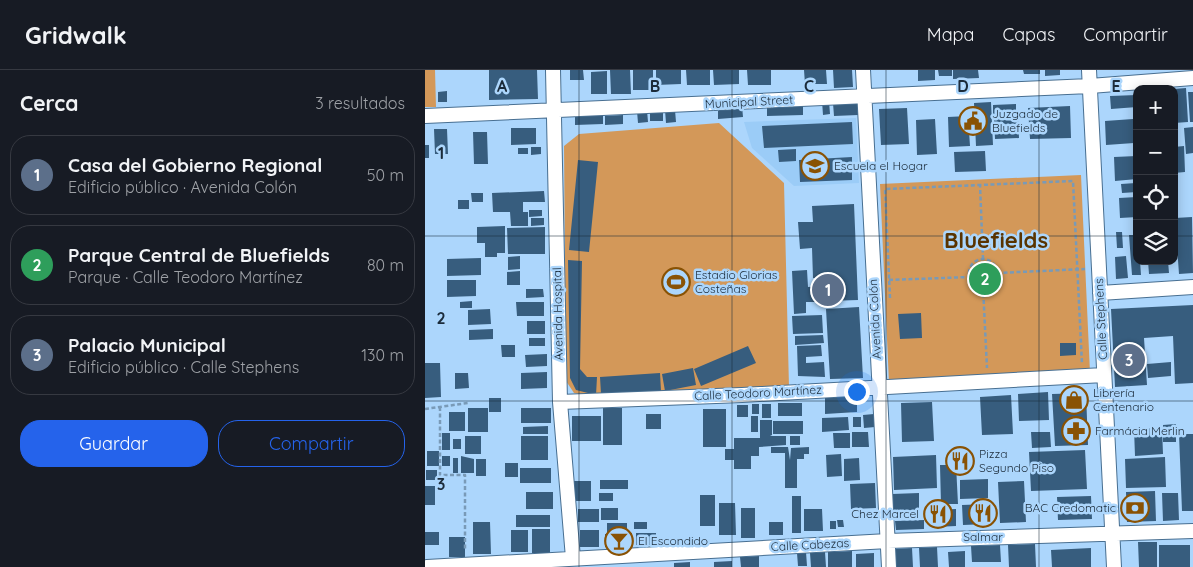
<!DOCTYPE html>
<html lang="es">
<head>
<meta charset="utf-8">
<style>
	:root { --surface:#171b24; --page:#242831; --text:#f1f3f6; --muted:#9ea1a6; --line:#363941; --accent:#2563eb }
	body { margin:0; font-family:Quicksand,sans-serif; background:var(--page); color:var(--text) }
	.controls { position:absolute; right:15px; top:15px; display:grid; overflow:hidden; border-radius:10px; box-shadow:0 2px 12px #0003 }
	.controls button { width:45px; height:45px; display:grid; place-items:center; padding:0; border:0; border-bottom:1px solid var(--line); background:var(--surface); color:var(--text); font:25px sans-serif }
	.you { position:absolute; left:431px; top:321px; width:18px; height:18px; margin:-12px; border:4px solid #fff; border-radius:50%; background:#1a73e8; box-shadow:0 0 0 8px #1a73e833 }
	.badge { display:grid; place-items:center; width:32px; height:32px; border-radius:50%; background:var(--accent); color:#fff; font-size:16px; font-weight:700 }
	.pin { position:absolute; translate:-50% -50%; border:2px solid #fff; box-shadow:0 1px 5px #0006 }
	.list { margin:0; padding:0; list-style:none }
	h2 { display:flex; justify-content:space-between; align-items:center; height:65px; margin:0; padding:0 20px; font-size:21px }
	h2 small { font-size:16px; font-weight:400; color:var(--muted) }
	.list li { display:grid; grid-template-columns:32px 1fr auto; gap:15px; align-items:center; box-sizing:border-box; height:80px; margin:0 10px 10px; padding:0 10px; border:1px solid var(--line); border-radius:20px }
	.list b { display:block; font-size:19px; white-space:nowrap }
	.list p { margin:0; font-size:16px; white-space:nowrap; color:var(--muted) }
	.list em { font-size:16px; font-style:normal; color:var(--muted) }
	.actions { display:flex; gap:10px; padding:15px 20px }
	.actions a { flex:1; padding:11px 0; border:1px solid var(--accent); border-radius:20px; text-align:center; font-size:18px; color:var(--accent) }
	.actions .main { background:var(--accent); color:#fff }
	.icon { flex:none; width:28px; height:28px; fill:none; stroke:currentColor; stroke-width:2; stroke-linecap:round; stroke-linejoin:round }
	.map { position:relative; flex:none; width:768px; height:497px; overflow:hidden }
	header { display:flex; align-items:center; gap:30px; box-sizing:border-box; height:70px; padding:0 25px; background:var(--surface); border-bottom:1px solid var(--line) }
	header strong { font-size:24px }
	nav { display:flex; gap:28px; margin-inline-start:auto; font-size:18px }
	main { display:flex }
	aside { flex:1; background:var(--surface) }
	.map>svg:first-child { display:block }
	.built { fill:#9bccf7 }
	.green { fill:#d39859 }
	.building { fill:#375d7e }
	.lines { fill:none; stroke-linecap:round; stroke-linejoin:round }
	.minor-casing { stroke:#486f91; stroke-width:16 }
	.path { stroke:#799ab7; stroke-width:2.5; stroke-dasharray:4 2.5; stroke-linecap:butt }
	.minor { stroke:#fff; stroke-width:14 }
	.grid { fill:none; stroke:#1b2b3a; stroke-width:1; stroke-opacity:0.55 }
	.labels { text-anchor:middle; stroke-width:5; stroke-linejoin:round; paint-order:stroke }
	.street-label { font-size:12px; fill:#1b2b3a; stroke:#acd6fc }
	.poi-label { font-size:12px; fill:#1b2b3a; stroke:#acd6fc; text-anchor:start }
	.town-label { font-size:22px; font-weight:bold; fill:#593401; stroke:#acd6fc }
	.grid-label { font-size:16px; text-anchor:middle; font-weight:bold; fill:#1b2b3a; stroke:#acd6fc; stroke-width:5; stroke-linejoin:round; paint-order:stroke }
</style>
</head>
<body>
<header>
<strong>Gridwalk</strong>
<nav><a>Mapa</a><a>Capas</a><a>Compartir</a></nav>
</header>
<main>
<aside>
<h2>Cerca<small>3 resultados</small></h2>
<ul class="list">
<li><span class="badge" style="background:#5c6f8a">1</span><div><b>Casa del Gobierno Regional</b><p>Edificio público · Avenida Colón</p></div><em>50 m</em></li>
<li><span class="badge" style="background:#2e9e5b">2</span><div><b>Parque Central de Bluefields</b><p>Parque · Calle Teodoro Martínez</p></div><em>80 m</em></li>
<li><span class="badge" style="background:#5c6f8a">3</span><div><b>Palacio Municipal</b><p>Edificio público · Calle Stephens</p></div><em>130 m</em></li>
</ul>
<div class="actions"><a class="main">Guardar</a><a>Compartir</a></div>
</aside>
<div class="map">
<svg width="768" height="497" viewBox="0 0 768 497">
	<rect width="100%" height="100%" fill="#acd6fc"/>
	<path class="built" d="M431 48 434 113 369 116 327 78 319 52Z"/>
	<path class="green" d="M0 0H10L11 37H0Z
		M294 53 359 113 364 317 166 327 149 323 141 311 139 76 154 64Z
		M656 105 665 303 464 313 455 114Z"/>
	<path class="building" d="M64 0H112L113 29 64 30Z
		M145 0H158L159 10H145Z
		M185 0H205L206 24H186Z
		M208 0H228V20H208Z
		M231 0H256V14L231 15Z
		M261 0H285V15H262Z
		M288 0H314V14L289 15Z
		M322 0H346V15H323Z
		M379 0H401L402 14H380Z
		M408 0H427L428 17 409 18Z
		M493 0H510V10L493 11Z
		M513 0H527V6H514Z
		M528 0H553L554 8 528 9Z
		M598 0H615V4H599Z
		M620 0H635V5L620 6Z
		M182 1V24H166V2Z
		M761 18 763 52 749 53V19Z
		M22 21V32H13V22Z
		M763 22H768V52H765Z
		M712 25V37L686 39 685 26Z
		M397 31H404L405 44 398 45Z
		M432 31 433 45 409 46 408 33Z
		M566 32 568 75 551 76 549 33Z
		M378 34V45L342 46V36Z
		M591 34V44L568 45V35Z
		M317 36 318 47 293 49V37Z
		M645 36 646 68 605 69 603 38Z
		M482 38 484 74 456 75 454 39Z
		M238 39V51H225V40Z
		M222 40 223 52 213 53 212 41Z
		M240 40H250L251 52 241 53Z
		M178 43V54L150 55V45Z
		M198 45V54L180 55V46Z
		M543 46 545 76 524 77 523 47Z
		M593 48 594 68 570 69 569 49Z
		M510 49 512 84 492 85 491 50Z
		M708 49 709 73 681 75 680 51Z
		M427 52 428 74 339 78 337 56Z
		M768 57V83L761 84 759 58Z
		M86 58H111V74L86 75Z
		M9 59H22L23 84H10Z
		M48 62H62L63 94H49Z
		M0 75H4V88H0Z
		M759 76 760 102 749 103V77Z
		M106 77H116V84L106 85Z
		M93 78H103V84H93Z
		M371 79V91L354 92 353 80Z
		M560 81 561 101 530 102 529 82Z
		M712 86V109L690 111 689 87Z
		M427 87V110L375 112 374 90Z
		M153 90 173 92 164 182 144 180Z
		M711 113 712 122 697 123 696 114Z
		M119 121 120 132H98V142H103V156H86L85 142H68L67 123Z
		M46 123H58V132H47Z
		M712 127V147L695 148 694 128Z
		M33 130H44V139H33Z
		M429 134 433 230 403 231 402 214H396V208H388L387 178 375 179 373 152H388L387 136Z
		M104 140H117V146L104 147Z
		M767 147 768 203 754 204 750 148Z
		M106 148H119V155L106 156Z
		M80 156V183H72V187H60V173H52V157Z
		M120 157V184H83L82 158Z
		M691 162H697L698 178H692Z
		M704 165H712V191H715L716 205H707Z
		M95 186V199L83 200V187Z
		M701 186 703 208 691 209 690 187Z
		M56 188V205L22 206V189Z
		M143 190 157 191 155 299 162 307H172L171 325 151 320 145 308Z
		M723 191H743L744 203 724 204Z
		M550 204a8 8 0 1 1 16 0a8 8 0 1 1-16 0Z
		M382 200 383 217 397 216 398 232H381V243L369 244 367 201Z
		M95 201V215H82V202Z
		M22 210H51V226L22 227Z
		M101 219H118L119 227 101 228Z
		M47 231V238H35V232Z
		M91 232H119V246H92Z
		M768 235V313L750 314 748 266 719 268 722 315 690 317 686 239Z
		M434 237 438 308 405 309 401 239Z
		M65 239 66 254 43 255V240Z
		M496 243 497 268 475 269 473 244Z
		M397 245 398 263 368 264 367 246Z
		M102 251H120V264H102Z
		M68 259V269L44 270V260Z
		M398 265 399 273 370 275V266Z
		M104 268H120V276H104Z
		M635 273H651V285L635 286Z
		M76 275H90V287H77Z
		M396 275 397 286 381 287V293L399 292 400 307 373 306 372 276Z
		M323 276 331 293 276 316 269 299Z
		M122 284V296L101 297 100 285Z
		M746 292V306L723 308 722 294Z
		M0 293H15L16 327 0 328Z
		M268 298 271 315 240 321 237 304Z
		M122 302V318L96 319V303Z
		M30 303H43L44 318 30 319Z
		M235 303 236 321 176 324 175 307Z
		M623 322 624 350 594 351 593 324Z
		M661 323 663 375 630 376 627 324Z
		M586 325 588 364 557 365 555 327Z
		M432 326V342L400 344V328Z
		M64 328H76V342H64Z
		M507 332 509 371 477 372 476 333Z
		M353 333H377V346H353Z
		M327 334H334V344H327Z
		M337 334H346V348H337Z
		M312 335H323V347H312Z
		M43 338H63V362H43Z
		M96 338H126V353H96Z
		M178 338H197V375H178Z
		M278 339H301V377H278Z
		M24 342H40V361H24Z
		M221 344H236V359H221Z
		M449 344 450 357 439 358 438 345Z
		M147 346H176V371H147Z
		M326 346H333V362H326Z
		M423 347 424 360 397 362V348Z
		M428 347H436V357H428Z
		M335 350H347V365L345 366H361V375L334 377V386H326V399H309V390H300V379H309V368H335Z
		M348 351H378V364H348Z
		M751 354V372H738V355Z
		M123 356V364H98V357Z
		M737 358 738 384 710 386 709 359Z
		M427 362H443L444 377H427Z
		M606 362H625L626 377 607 378Z
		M17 363H25V380H17Z
		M408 363H425V378H409Z
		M754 364H768V441H757Z
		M40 366H56V384H40Z
		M96 366H123V390H96Z
		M365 366H375V375H365Z
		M28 369H36V379H28Z
		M346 377H363L365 390 366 378 384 377V384H379V389H372V418H360V383H346Z
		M660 380 662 419 606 421 604 382Z
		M2 381H14V396H2Z
		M416 384 417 406 402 407 401 385Z
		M511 385 512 418 469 420 468 387Z
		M17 386H25V396H17Z
		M36 386 49 389V403H36Z
		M740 387 741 417 701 418 700 389Z
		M28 388H33V403H28Z
		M434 388 435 410 419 411V389Z
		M51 389H61V406H51Z
		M80 393H93V407H80Z
		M515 395H531L533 434H516Z
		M95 398H126V413H95Z
		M1 400H12V410H1Z
		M563 409V428L535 429V410Z
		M175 410H203V419H175Z
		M149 411H166V431H150Z
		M599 411 601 452 575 453 573 412Z
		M450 413 451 438 426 439 425 414Z
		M0 416H10V435H0Z
		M730 421 731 451 702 452 701 422Z
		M101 422H128V439H101Z
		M174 423H188V431H174Z
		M494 423V447L468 448 467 424Z
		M737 423H753L754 450 738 451Z
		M275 425H290V456H275Z
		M367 426H376V463H367Z
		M666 426 667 449 633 450 632 427Z
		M294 433H310L311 465H294Z
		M563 434V454L538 455 537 435Z
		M176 438H193V450H176Z
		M316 438H330V468H316Z
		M153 439H174V452H153Z
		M379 439H397L398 461H379Z
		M531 439V456L510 457V440Z
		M91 445H125V457H91Z
		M412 450H418L419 457H413Z
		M499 450V459L471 460 470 451Z
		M405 451H411V459H405Z
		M48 452H65L66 484H48Z
		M209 452H222V459H209Z
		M344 452H358V465H344Z
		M182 453H202V462H182Z
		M107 459H125V483H107Z
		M86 460H103V482H86Z
		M155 460H174V477H155Z
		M0 462H14V475H0Z
		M207 463V477H180V464Z
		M211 463H231V475H211Z
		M24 467H40V487H24Z
		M713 472H732V497H714Z
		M610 474 611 497H584L583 475Z
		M575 475 576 492H547L546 476Z
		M734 475H765V497H734Z
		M512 477 513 497H495L494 478Z
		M487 478 488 497H470L469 479Z
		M666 478V497H627L626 480Z
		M427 481V497H403V482Z
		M540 481V497H524L523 482Z
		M381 482 382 496H373L372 483Z
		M400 482 401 497H386L385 483Z
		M449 483V497H431V484Z
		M334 486V497H316L315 487Z
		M307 491V497H289V492Z
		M265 492V497H249V493Z"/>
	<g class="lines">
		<defs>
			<path id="minor" d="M128 0 135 332 148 488
				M438 0 464 497
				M664 0 689 497
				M0 46 665 16 768 8
				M675 223 768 217
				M135 332 317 325 679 305
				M2 497 463 471 768 461"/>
		</defs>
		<use href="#minor" class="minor-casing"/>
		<path class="path" d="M558 189 555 115 648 111 657 294
			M544 203a14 14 0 1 1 28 0a14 14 0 1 1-28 0Z
			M572 203 660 199
			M464 210 544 207
			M558 217 562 298
			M465 228 460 119 555 115
			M15 337V405H40V480
			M0 339 43 333"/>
		<use href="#minor" class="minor"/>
	</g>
	<path class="grid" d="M154 0V497M307 0V497M461 0V497M614 0V497M0 166H712M749 166H768M0 331H768"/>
	<defs>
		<symbol id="civic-ring" viewBox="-11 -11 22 22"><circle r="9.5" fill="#acd6fc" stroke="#895204" stroke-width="1.5"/><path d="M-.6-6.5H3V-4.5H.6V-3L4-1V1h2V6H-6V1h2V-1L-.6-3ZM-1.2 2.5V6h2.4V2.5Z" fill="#895204"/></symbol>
		<symbol id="school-ring" viewBox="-11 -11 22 22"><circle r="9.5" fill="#acd6fc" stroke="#895204" stroke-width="1.5"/><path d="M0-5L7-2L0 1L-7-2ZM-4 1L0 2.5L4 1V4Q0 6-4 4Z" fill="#895204"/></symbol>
		<symbol id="stadium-ring" viewBox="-11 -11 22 22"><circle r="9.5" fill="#acd6fc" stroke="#895204" stroke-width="1.5"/><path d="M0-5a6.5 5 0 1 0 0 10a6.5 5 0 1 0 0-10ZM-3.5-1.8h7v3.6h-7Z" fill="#895204"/></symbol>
		<symbol id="shop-ring" viewBox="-11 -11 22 22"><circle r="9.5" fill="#acd6fc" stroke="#895204" stroke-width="1.5"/><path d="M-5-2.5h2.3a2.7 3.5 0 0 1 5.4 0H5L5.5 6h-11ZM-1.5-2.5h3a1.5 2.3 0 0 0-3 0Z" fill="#895204"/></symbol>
		<symbol id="pharmacy-ring" viewBox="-11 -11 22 22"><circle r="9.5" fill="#acd6fc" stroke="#895204" stroke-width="1.5"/><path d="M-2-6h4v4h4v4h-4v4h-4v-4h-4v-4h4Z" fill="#895204"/></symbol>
		<symbol id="restaurant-ring" viewBox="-11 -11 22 22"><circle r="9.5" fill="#acd6fc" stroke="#895204" stroke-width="1.5"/><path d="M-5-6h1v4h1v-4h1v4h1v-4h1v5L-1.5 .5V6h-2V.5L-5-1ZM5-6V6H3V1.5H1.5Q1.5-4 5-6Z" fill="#895204"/></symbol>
		<symbol id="bank-ring" viewBox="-11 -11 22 22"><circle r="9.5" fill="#acd6fc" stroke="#895204" stroke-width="1.5"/><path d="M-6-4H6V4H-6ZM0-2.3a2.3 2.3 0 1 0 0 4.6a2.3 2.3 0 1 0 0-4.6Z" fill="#895204"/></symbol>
		<symbol id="bar-ring" viewBox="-11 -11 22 22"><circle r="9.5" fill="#acd6fc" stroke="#895204" stroke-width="1.5"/><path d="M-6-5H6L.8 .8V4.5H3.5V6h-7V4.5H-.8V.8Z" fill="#895204"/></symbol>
	</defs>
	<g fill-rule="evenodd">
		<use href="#civic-ring" x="532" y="35" width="32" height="32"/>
		<use href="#school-ring" x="374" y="80" width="32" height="32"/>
		<use href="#stadium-ring" x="235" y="196" width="32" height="32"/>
		<use href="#shop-ring" x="633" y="314" width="32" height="32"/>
		<use href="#pharmacy-ring" x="635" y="345" width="32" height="32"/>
		<use href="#restaurant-ring" x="519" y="375" width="32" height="32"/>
		<use href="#bank-ring" x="694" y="422" width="32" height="32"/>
		<use href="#restaurant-ring" x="542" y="427" width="32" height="32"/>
		<use href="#restaurant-ring" x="497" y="428" width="32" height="32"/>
		<use href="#bar-ring" x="178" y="455" width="32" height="32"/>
	</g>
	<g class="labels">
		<g class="street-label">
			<text transform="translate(324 32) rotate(-3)" y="4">Municipal Street</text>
			<text transform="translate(133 244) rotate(-91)" y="4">Avenida Hospital</text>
			<text transform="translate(450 249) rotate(-93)" y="4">Avenida Colón</text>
			<text transform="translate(676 249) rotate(-93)" y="4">Calle Stephens</text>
			<text transform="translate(333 323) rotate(-3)" y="4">Calle Teodoro Martínez</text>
			<text transform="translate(385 475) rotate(-3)" y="4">Calle Cabezas</text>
		</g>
		<g class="poi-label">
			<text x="567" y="48">Juzgado de<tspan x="567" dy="14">Bluefields</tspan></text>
			<text x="409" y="100">Escuela el Hogar</text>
			<text x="270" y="209">Estadio Glorias<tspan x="270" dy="14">Costeñas</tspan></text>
			<text x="668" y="327">Librería<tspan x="668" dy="14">Centenario</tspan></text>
			<text x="670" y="365">Farmácia Merlin</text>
			<text x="554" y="388">Pizza<tspan x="554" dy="14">Segundo Piso</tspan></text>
			<text x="691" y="442" text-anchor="end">BAC Credomatic</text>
			<text x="494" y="448" text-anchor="end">Chez Marcel</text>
			<text x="558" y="471" text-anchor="middle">Salmar</text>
			<text x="213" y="475">El Escondido</text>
		</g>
		<g class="town-label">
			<text x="571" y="178">Bluefields</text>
		</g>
	</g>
	<g class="grid-label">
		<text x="77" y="22">A</text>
		<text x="230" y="22">B</text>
		<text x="384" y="22">C</text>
		<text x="538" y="22">D</text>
		<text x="691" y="22">E</text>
		<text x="16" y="89">1</text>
		<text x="16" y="254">2</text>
		<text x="16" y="420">3</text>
	</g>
</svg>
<div class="controls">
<button>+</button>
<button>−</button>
<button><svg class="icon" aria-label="locate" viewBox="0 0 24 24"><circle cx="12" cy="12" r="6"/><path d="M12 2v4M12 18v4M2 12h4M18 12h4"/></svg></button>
<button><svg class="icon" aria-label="layers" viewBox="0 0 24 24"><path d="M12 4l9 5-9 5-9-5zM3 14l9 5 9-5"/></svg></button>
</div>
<div class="you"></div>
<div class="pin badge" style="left:403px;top:220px;background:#5c6f8a">1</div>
<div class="pin badge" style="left:560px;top:209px;background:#2e9e5b">2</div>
<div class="pin badge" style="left:704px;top:290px;background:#5c6f8a">3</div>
</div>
</main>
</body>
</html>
